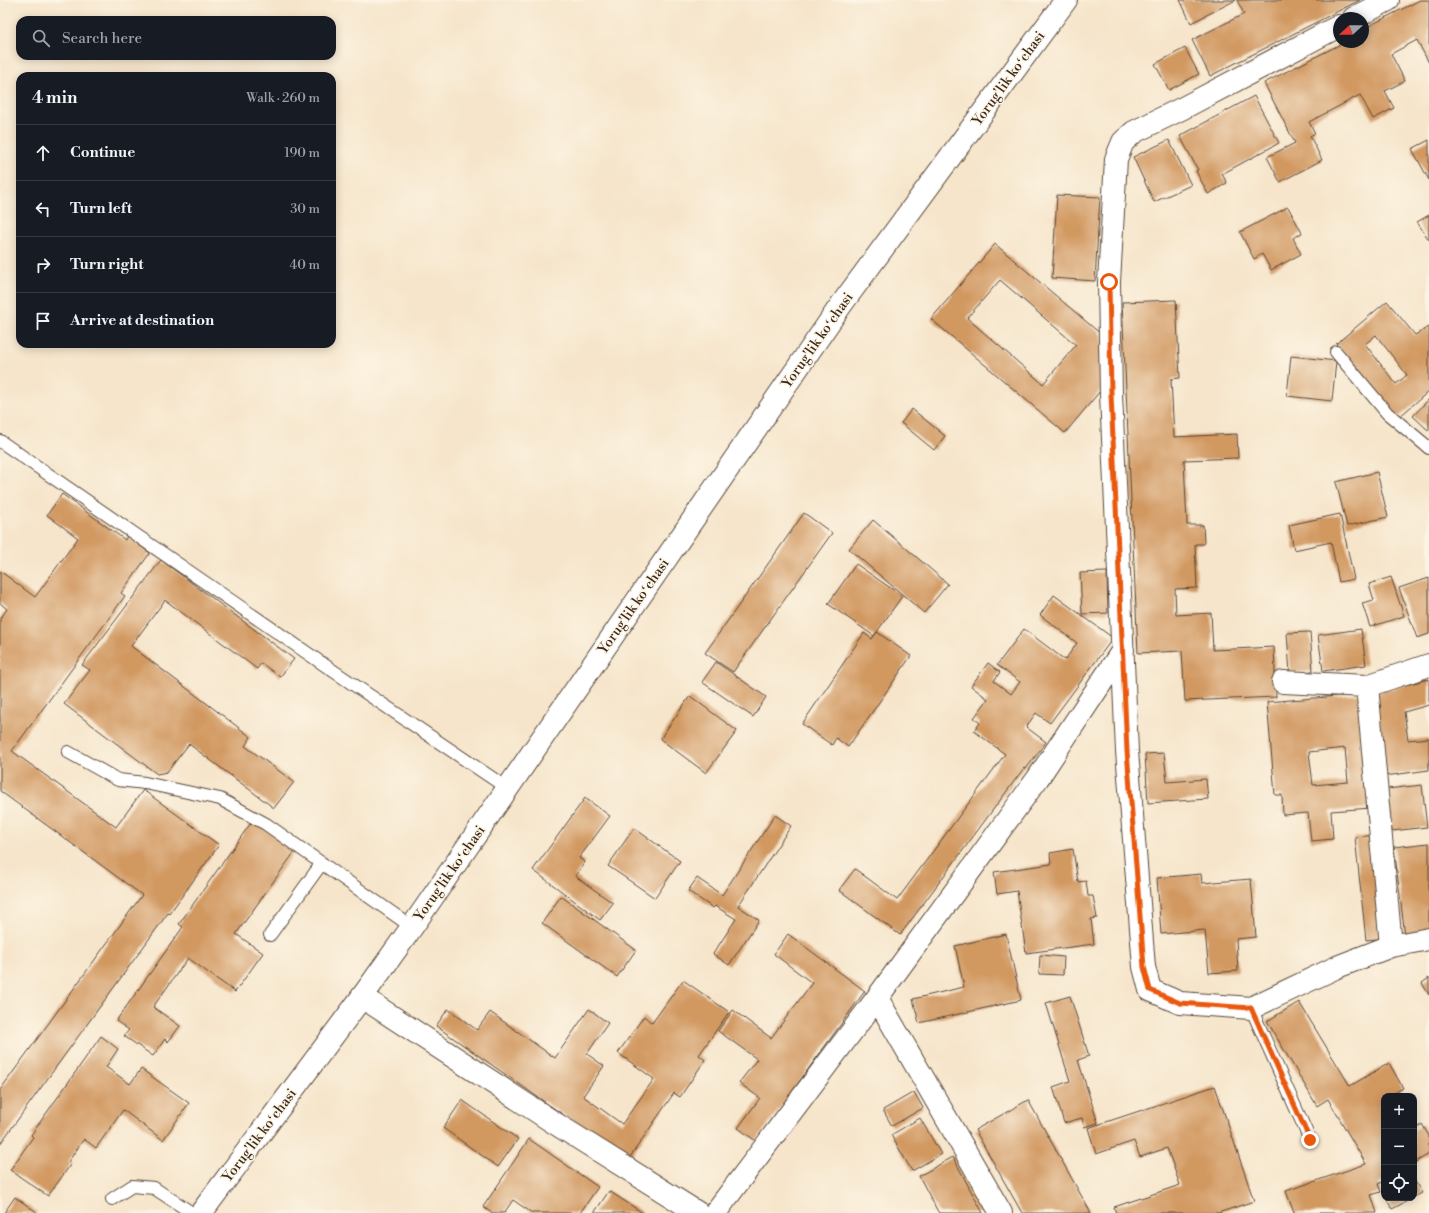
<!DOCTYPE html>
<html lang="en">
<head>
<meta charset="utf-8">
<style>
	:root { --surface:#171b24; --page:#242831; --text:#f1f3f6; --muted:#9ea1a6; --line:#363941 }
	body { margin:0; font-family:"Libre Bodoni",serif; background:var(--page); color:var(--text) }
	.controls { position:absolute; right:12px; bottom:12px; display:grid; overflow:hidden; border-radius:8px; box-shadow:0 2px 10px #0003 }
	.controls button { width:36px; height:36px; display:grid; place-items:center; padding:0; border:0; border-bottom:1px solid var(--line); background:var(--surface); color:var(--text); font:20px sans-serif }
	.compass { position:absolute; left:1333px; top:12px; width:36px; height:36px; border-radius:50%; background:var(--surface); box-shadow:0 2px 10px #0003; rotate:249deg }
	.stop { position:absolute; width:12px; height:12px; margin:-9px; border:3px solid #ea580c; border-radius:50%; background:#fff }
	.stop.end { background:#ea580c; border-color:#fff; box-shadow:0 1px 4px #0008 }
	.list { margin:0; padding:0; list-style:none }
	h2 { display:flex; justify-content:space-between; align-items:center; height:52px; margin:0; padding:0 16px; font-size:17px }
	h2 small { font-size:13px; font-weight:400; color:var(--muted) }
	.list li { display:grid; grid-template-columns:26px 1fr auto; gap:12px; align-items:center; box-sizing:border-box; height:56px; padding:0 16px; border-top:1px solid var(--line) }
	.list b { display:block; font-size:15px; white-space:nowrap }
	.list em { font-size:13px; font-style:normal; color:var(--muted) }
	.icon { flex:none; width:22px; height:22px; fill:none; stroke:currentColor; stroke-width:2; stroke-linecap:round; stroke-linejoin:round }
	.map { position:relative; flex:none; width:1429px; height:1213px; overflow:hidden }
	.search { position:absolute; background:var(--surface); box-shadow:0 2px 10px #0003; left:16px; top:16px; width:320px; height:44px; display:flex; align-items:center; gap:10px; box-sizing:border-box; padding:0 14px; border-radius:12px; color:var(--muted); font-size:15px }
	.panel { position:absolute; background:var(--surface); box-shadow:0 2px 10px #0003; left:16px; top:72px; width:320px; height:276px; border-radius:12px }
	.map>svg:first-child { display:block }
	.building { fill:#d19861; fill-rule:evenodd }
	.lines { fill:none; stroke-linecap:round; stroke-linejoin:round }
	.lane-casing { stroke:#574638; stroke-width:14 }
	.street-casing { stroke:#574638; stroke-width:24 }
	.secondary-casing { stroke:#574638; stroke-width:24 }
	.lane { stroke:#fff; stroke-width:12 }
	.street { stroke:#fff; stroke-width:22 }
	.secondary { stroke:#fff; stroke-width:22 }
	.route { stroke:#ea580c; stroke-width:5 }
	.labels { text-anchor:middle; stroke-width:3; stroke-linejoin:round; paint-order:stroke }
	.street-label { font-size:14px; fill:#3b2a1e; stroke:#fcf5e5 }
</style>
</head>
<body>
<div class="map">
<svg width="1429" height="1213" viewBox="0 0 1429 1213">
	<rect width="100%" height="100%" fill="#fcf5e5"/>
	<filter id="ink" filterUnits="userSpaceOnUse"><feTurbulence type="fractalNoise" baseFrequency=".025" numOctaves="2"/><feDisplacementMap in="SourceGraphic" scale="8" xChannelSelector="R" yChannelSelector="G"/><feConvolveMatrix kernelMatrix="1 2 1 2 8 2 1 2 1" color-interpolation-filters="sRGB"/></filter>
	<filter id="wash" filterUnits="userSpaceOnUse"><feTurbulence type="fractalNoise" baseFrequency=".012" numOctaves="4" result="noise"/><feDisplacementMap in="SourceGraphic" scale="16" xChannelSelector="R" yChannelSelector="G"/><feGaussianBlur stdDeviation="0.9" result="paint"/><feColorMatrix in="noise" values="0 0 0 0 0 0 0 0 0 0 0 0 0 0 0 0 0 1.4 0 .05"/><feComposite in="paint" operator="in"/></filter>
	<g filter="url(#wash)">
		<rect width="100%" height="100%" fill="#f6e5cb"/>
		<g id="blocks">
			<path class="building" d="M1180 0H1236L1191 23Z
				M1237 0H1360L1210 76 1192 40 1244 14Z
				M1420 0H1429V63L1417 40 1391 54 1405 81 1385 91 1394 108 1373 119 1360 95 1309 122 1315 133 1310 136 1322 160 1280 182 1267 157 1295 143 1264 83 1345 42H1363V29Z
				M1185 48 1199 74 1169 90 1155 64Z
				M1254 96 1279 143 1222 174 1227 183 1208 194 1196 171 1198 170 1180 136Z
				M1169 140 1191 185 1154 202 1133 157Z
				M1429 140V180L1412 149Z
				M1057 195 1100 197 1095 281 1052 278Z
				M1288 207 1302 233 1293 238 1301 254 1271 270 1262 254 1254 259 1240 232Z
				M1429 215V240L1417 222Z
				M995 244 1102 335 1106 384 1065 433 931 319ZM1000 280 1076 345 1043 384 967 318Z
				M1176 300 1180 378 1171 379 1174 437 1237 434 1238 458 1184 460 1187 525H1203L1204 544H1195L1197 588 1175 589 1176 615 1211 613 1213 650 1274 647 1276 697 1185 701 1182 651 1138 653 1122 302Z
				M1387 301 1415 335 1429 327V391L1398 418 1336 344ZM1376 335 1407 375 1396 384 1365 344Z
				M1291 356 1336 361 1332 401 1287 396Z
				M1429 399V431L1413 416Z
				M912 409 945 436 934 450 901 423Z
				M1377 472 1388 517 1347 526 1336 482Z
				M62 494 125 540 127 536 150 553 121 593 125 596 12 751 116 827 143 790 219 845 169 914 168 913 0 1144V1090L142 895 0 791V619L7 609 0 603V571L35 597 78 538 47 515Z
				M804 513 832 533 733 672 705 653Z
				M1340 514 1354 579 1339 582 1331 542 1294 550 1289 525Z
				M873 520 948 584 924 613 849 549Z
				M161 560 294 659 280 677 261 663 257 669 165 600 131 646 251 737 245 746 294 782 274 808 189 744 167 772 157 774 64 704 90 670 82 665Z
				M856 564 902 596 874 636 828 604Z
				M1107 572 1108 613 1082 614 1080 573Z
				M1391 577 1404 616 1370 627 1362 603 1374 600 1369 584Z
				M1429 578V634L1417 638 1399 588Z
				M1054 595 1113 638 1050 723 1036 713 1026 727 1046 742 1026 769 1024 768 900 935 839 890 855 869 897 900 1005 754 974 731 980 723 974 718 988 699 971 686 988 663 1000 672 994 681 1011 694 1020 682 997 665 1024 629 1065 660 1077 643 1040 615Z
				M1361 629 1366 665 1323 671 1318 635Z
				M877 632 911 656 848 747 836 738 832 745 802 724 864 633 872 639Z
				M1310 632 1313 671 1290 673 1287 633Z
				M716 662 766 697 753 717 702 682Z
				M1429 679V705L1404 712 1408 740 1429 738V770L1385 776 1375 693Z
				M1362 694 1371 808 1331 811 1333 839 1311 841 1308 813 1283 815 1282 795H1275L1267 702ZM1345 748 1348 782 1313 785 1309 752Z
				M690 696 737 731 706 773 660 739Z
				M1164 753 1167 782 1206 779 1208 799 1148 803 1145 754Z
				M1422 785 1427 827 1392 831 1387 789Z
				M585 798 610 816 579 858 585 862 575 876 613 903 600 920 533 870Z
				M775 815 791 826 738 906 759 920 729 965 713 954 736 919 715 906 713 908 688 891 697 878 722 895Z
				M253 820 296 850 236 934 263 953 235 992 188 958 153 1007 180 1026 168 1042 165 1039 153 1056 124 1036 129 1030 116 1021 183 927 179 924Z
				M634 828 680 861 655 898 608 866Z
				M1377 835 1388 938 1366 940 1355 837Z
				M1429 843V933L1405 936 1394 847Z
				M1073 849 1078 882 1086 881 1088 896H1093L1097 918 1091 919 1094 944 1026 953 1017 891 997 894 994 872 1051 864 1050 853Z
				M1201 874 1202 883 1251 879 1256 937 1236 939 1238 971 1209 973 1205 930 1161 934 1157 878Z
				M561 896 636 950 617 977 542 923Z
				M788 934 865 991 756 1141 738 1128 760 1098 739 1083 757 1059 718 1031 733 1010 771 1038 812 983 774 954Z
				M1006 934 1021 1000 919 1023 913 999 964 987 955 946Z
				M1040 955 1064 957 1063 975 1039 974Z
				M1429 978V995L1422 983Z
				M683 980 729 1012 699 1055 705 1060 680 1097 674 1093 628 1160 436 1026 448 1009 477 1030 490 1012 555 1058 589 1009 608 1023 587 1054 604 1066 583 1096 622 1124 654 1079 618 1053 644 1016 652 1023Z
				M1070 996 1089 1056 1078 1060 1098 1123 1084 1127 1082 1118 1064 1123 1053 1087 1070 1081 1046 1003Z
				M1299 1002 1350 1086 1389 1063 1403 1088 1393 1094 1394 1096H1384V1181L1378 1184 1381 1192 1371 1195 1377 1213H1294L1286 1191 1366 1164 1328 1099 1317 1106 1267 1021Z
				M101 1036 118 1049 106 1067 130 1084 141 1069 189 1103 163 1140 123 1110 96 1148 84 1139 68 1162 71 1164 48 1196 10 1170 33 1137 31 1135Z
				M1215 1086 1254 1201 1218 1213H1116L1114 1207 1180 1185 1167 1148 1140 1157 1134 1141 1096 1154 1088 1128Z
				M914 1092 923 1108 892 1126 883 1110Z
				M462 1100 518 1139 498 1167 443 1128Z
				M1028 1100 1091 1213H1022L975 1130Z
				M920 1118 941 1154 912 1171 891 1135Z
				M1422 1124 1429 1136V1154L1414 1163V1130Z
				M529 1139 598 1187 580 1213H532L513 1200 504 1213H492L483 1207Z
				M953 1157 971 1191 983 1213H939L937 1210 919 1176Z
				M1414 1180 1422 1193 1414 1197Z
				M609 1191 643 1213H594Z
				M15 1197 38 1213H4Z
				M1386 1198H1413L1392 1209Z"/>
		</g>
	</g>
	<g filter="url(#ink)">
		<use href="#blocks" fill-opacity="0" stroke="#574638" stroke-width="1"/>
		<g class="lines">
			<defs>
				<path id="lane" d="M1336 352 1387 413 1429 448
					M0 441 326 666 507 788
					M68 752 118 780 145 783 220 799 266 824 412 927
					M270 935 322 863
					M1251 1008 1310 1140
					M112 1199 132 1186 154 1188 192 1213"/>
				<path id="street" d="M1354 18 1388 0
					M1339 26 1183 108 1134 132 1123 142 1116 159 1109 282 1111 394 1127 751 1144 967 1150 990 1180 1003 1251 1008 1337 967 1391 946 1429 939
					M1283 682 1367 686 1429 665
					M1367 686 1391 946
					M362 997 553 1122 698 1213
					M877 998 1001 1213
					M715 1213 877 998 1038 778 1123 650"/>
				<path id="secondary" d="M201 1213 362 997 412 927 841 305 1066 0"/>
			</defs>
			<use href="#lane" class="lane-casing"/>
			<use href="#street" class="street-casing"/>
			<use href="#secondary" class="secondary-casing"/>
			<use href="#lane" class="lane"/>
			<use href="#street" class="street"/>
			<use href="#secondary" class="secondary"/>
		</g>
	</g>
	<g class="lines" filter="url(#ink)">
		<path class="route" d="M1109 282 1111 394 1127 751 1144 967 1150 990 1180 1003 1251 1008 1310 1140"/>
	</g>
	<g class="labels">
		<g class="street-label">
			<text transform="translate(1008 78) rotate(-54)" y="5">Yorug'lik koʻchasi</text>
			<text transform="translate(817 340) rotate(-55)" y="5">Yorug'lik koʻchasi</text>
			<text transform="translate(633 606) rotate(-55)" y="5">Yorug'lik koʻchasi</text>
			<text transform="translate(449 873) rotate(-55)" y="5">Yorug'lik koʻchasi</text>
			<text transform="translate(259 1135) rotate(-53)" y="5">Yorug'lik koʻchasi</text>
		</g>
	</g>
</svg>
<div class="controls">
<button>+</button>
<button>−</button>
<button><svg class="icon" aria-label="locate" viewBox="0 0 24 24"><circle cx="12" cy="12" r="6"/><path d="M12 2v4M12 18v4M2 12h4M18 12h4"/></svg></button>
</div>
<svg class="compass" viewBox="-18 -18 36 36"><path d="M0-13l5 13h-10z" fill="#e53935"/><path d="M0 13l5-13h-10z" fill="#9ea1a6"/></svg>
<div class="stop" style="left:1109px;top:282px"></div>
<div class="stop end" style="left:1310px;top:1140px"></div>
<div class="search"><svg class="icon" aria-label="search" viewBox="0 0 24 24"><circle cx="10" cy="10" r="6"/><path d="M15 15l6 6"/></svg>Search here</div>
<section class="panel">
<h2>4 min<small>Walk · 260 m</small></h2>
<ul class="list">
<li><svg class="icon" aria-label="ahead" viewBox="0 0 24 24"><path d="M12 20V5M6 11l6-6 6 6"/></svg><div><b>Continue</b></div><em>190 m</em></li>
<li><svg class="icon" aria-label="left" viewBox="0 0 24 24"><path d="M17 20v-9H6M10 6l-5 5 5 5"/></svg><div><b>Turn left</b></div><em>30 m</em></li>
<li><svg class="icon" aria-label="right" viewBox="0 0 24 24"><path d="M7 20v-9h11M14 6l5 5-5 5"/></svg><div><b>Turn right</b></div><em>40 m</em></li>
<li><svg class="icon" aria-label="arrive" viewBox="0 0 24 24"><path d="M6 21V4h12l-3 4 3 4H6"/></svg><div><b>Arrive at destination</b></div></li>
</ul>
</section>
</div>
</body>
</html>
